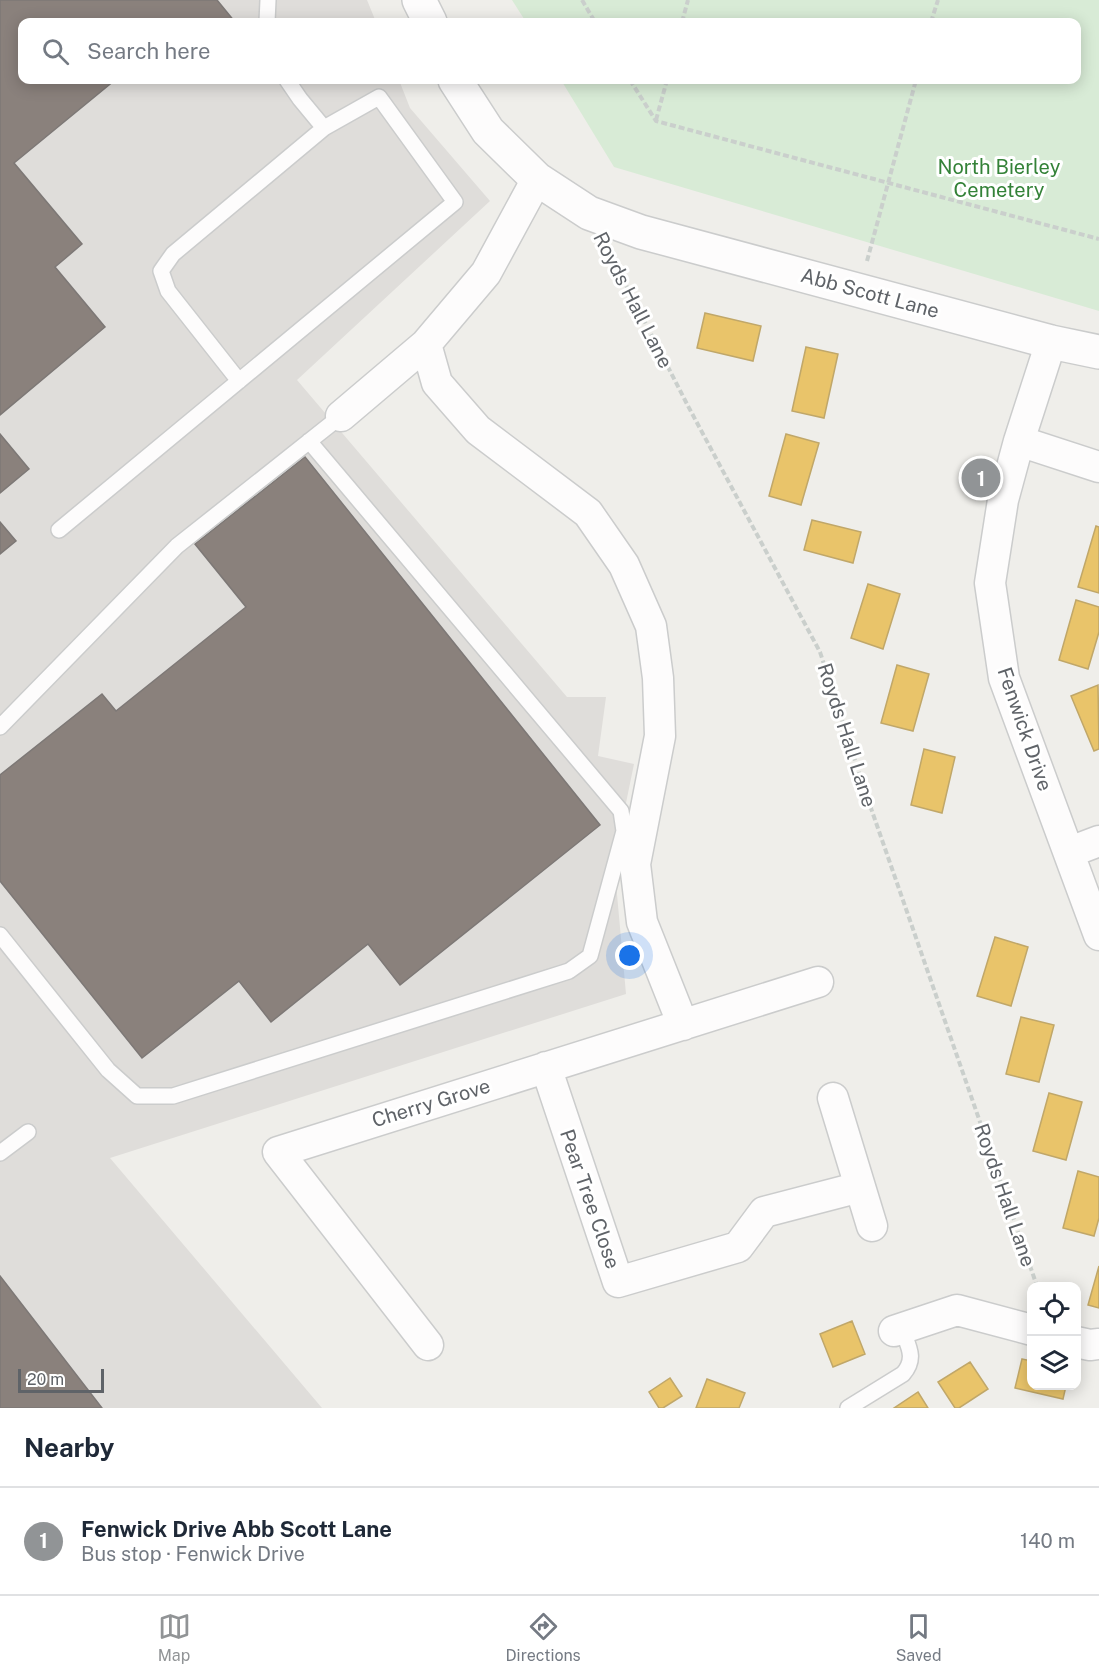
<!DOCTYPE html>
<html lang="en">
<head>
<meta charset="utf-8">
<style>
  :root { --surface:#fff; --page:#f6f6f7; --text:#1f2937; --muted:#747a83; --line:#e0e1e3; --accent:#919496 }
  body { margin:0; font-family:"Public Sans",sans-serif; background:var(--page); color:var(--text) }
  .controls { position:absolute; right:18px; bottom:18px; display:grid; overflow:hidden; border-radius:12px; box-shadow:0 3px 15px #0003 }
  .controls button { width:54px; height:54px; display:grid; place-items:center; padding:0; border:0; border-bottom:2px solid var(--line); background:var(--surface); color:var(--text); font:30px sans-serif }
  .scale { position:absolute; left:18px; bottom:15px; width:86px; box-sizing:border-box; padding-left:6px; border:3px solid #5f6368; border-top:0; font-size:16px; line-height:21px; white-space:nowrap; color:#5f6368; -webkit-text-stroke:4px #fff; paint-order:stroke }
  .you { position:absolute; left:630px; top:956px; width:21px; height:21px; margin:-15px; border:4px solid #fff; border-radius:50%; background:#1a73e8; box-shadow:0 0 0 9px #1a73e833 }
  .badge { display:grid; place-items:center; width:39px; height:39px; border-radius:50%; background:var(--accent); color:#fff; font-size:20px; font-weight:700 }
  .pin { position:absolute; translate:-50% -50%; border:3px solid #fff; box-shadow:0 2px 6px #0006 }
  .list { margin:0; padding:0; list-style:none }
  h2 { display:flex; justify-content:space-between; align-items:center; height:78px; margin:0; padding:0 24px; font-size:26px }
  h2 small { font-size:20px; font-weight:400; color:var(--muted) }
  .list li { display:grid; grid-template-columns:39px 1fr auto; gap:18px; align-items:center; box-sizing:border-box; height:108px; padding:0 24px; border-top:2px solid var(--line) }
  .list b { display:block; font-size:22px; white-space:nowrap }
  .list p { margin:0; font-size:20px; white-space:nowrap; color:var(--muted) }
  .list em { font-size:20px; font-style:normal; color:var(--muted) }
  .icon { flex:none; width:33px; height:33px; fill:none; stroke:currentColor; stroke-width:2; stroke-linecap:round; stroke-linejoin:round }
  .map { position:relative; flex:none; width:1099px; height:1408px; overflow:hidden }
  .search { position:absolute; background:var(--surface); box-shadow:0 3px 15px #0003; left:18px; right:18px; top:18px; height:66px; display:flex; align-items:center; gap:15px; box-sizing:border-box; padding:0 21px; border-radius:12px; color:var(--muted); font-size:22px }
  .sheet { height:186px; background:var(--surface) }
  nav { display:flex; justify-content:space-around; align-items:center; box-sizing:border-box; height:84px; border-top:2px solid var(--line); background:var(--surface); font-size:16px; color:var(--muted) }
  nav a { display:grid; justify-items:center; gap:3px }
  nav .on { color:var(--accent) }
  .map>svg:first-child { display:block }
</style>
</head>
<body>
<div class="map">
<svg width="1099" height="1408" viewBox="0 0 1099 1408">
  <rect width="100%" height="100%" fill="#efeeea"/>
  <path fill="#dfddda" d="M0 0H367L376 22H22V80H399L410 108 490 201 297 380 567 697H606L598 756 634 764 614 861 626 994 110 1158 322 1408H0Z"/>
  <path fill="#d8ebd6" d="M512 0H1099V311L614 167 561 80H1076V22H526Z"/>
  <path fill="#e9c46a" stroke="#c0a769" stroke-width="1.5" d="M705 313 761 326 753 361 697 348Z
    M806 347 838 354 824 418 792 411Z
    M786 434 819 443 801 505 769 496Z
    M812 520 861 532 853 563 804 550Z
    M1096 526 1099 527V593L1078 587Z
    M868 584 900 594 883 649 851 638Z
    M1076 600 1099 607V632L1088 669 1059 660Z
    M897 665 929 674 913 731 881 723Z
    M1098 685 1099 749 1094 751 1071 696Z
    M924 749 955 757 942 813 911 805Z
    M995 937 1028 947 1011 1006 977 996Z
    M1021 1017 1054 1025 1039 1082 1006 1074Z
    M1049 1093 1082 1102 1066 1160 1033 1151Z
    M1078 1171 1099 1177V1218L1094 1236 1063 1228Z
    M1099 1266V1308L1088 1305Z
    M852 1321 865 1354 833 1367 820 1334Z
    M1022 1359 1032 1361V1386H1066L1063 1399 1015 1388Z
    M970 1362 988 1389 959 1408H955L938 1382Z
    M670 1378 682 1396 663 1408H659L649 1392Z
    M707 1379 745 1393 739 1408H696Z
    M918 1392 928 1408H894Z"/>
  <path fill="#8a817c" stroke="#7d7876" stroke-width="1.5" d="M0 0H217L235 22H22V80H115L14 163 82 244 55 267 105 327 0 415Z
    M0 434 29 469 0 493Z
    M305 457 600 825 400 985 368 944 271 1022 239 981 142 1058 0 881V775L102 694 116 711 246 607 195 544Z
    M0 522 16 541 0 554Z
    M0 1276 102 1408H0Z"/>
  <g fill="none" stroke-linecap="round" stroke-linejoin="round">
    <defs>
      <path id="service" d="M267 22 268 0
        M239 381 168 291 161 271 173 254 324 128
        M59 530 455 202 379 97 324 128 300 99 287 80
        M0 727 177 546 341 416
        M0 935 108 1070 137 1096H173L569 971 590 956 624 831 621 811 309 441
        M0 1153 28 1132
        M848 1408 903 1374C917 1358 908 1346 902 1329"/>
      <path id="minor" d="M1051 342 1019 441 1003 500 990 583 1004 678 1099 935
        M426 344 437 383 478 430 588 513 624 565 651 626 658 678 660 736 635 864 642 922 683 1025
        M341 416 426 344 486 273 537 179
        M1019 441 1099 467
        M1070 852 1099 841
        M546 1067 618 1282 738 1247 764 1212 860 1187
        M833 1098 872 1226
        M894 1331 957 1310 1032 1330
        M1076 1342 1090 1345 1099 1344
        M428 1345 278 1152 818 982"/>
      <path id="tertiary" d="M419 0 430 22
        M455 80 488 131 537 179 589 213 641 232 1051 342 1099 352"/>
    </defs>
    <use href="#service" stroke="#cbcccc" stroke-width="18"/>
    <use href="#minor" stroke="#cbcccc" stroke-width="33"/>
    <use href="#tertiary" stroke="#cbcccc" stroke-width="36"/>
    <path stroke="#cacfcc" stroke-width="4" stroke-dasharray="6 3" stroke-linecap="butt" d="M582 0 595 22
      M682 22 688 0
      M931 22 938 0
      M630 80 656 121 1099 239
      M656 120 667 80
      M610 254 688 406 820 652 865 791 1037 1286
      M867 261 916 80"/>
    <use href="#service" stroke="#fdfcfc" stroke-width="15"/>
    <use href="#minor" stroke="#fdfcfc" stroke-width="30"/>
    <use href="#tertiary" stroke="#fdfcfc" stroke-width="33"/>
  </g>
  <g text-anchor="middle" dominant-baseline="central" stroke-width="6" stroke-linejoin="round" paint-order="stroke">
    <g font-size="20" fill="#348238" stroke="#fff">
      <text x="999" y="167">North Bierley<tspan x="999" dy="23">Cemetery</tspan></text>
    </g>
    <g font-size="20" fill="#5f6368" stroke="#fff">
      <text transform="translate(870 293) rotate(15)">Abb Scott Lane</text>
      <text transform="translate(633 300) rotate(63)">Royds Hall Lane</text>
      <text transform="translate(1025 729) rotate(71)">Fenwick Drive</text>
      <text transform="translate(847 735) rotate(72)">Royds Hall Lane</text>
      <text transform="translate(431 1103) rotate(-17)">Cherry Grove</text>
      <text transform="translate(1005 1195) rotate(71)">Royds Hall Lane</text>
      <text transform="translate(590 1199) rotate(71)">Pear Tree Close</text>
    </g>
  </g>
</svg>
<div class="controls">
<button><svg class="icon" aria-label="locate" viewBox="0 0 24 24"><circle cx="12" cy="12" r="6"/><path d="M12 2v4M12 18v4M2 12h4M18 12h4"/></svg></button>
<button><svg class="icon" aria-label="layers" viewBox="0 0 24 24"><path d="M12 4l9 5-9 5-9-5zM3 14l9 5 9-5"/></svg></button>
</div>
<div class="scale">20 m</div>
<div class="you"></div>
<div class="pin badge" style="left:981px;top:478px">1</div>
<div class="search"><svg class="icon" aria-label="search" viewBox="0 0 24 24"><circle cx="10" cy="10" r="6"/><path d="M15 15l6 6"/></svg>Search here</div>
</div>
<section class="sheet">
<h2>Nearby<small></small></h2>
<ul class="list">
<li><span class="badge">1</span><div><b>Fenwick Drive Abb Scott Lane</b><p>Bus stop · Fenwick Drive</p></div><em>140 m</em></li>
</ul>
</section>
<nav>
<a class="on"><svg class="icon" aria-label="map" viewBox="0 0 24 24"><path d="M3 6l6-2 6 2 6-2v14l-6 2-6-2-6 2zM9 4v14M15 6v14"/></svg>Map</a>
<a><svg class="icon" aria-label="directions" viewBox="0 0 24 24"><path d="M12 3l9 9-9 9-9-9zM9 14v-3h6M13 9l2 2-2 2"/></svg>Directions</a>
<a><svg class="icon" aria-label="saved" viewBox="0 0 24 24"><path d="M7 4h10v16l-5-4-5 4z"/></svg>Saved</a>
</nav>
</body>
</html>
